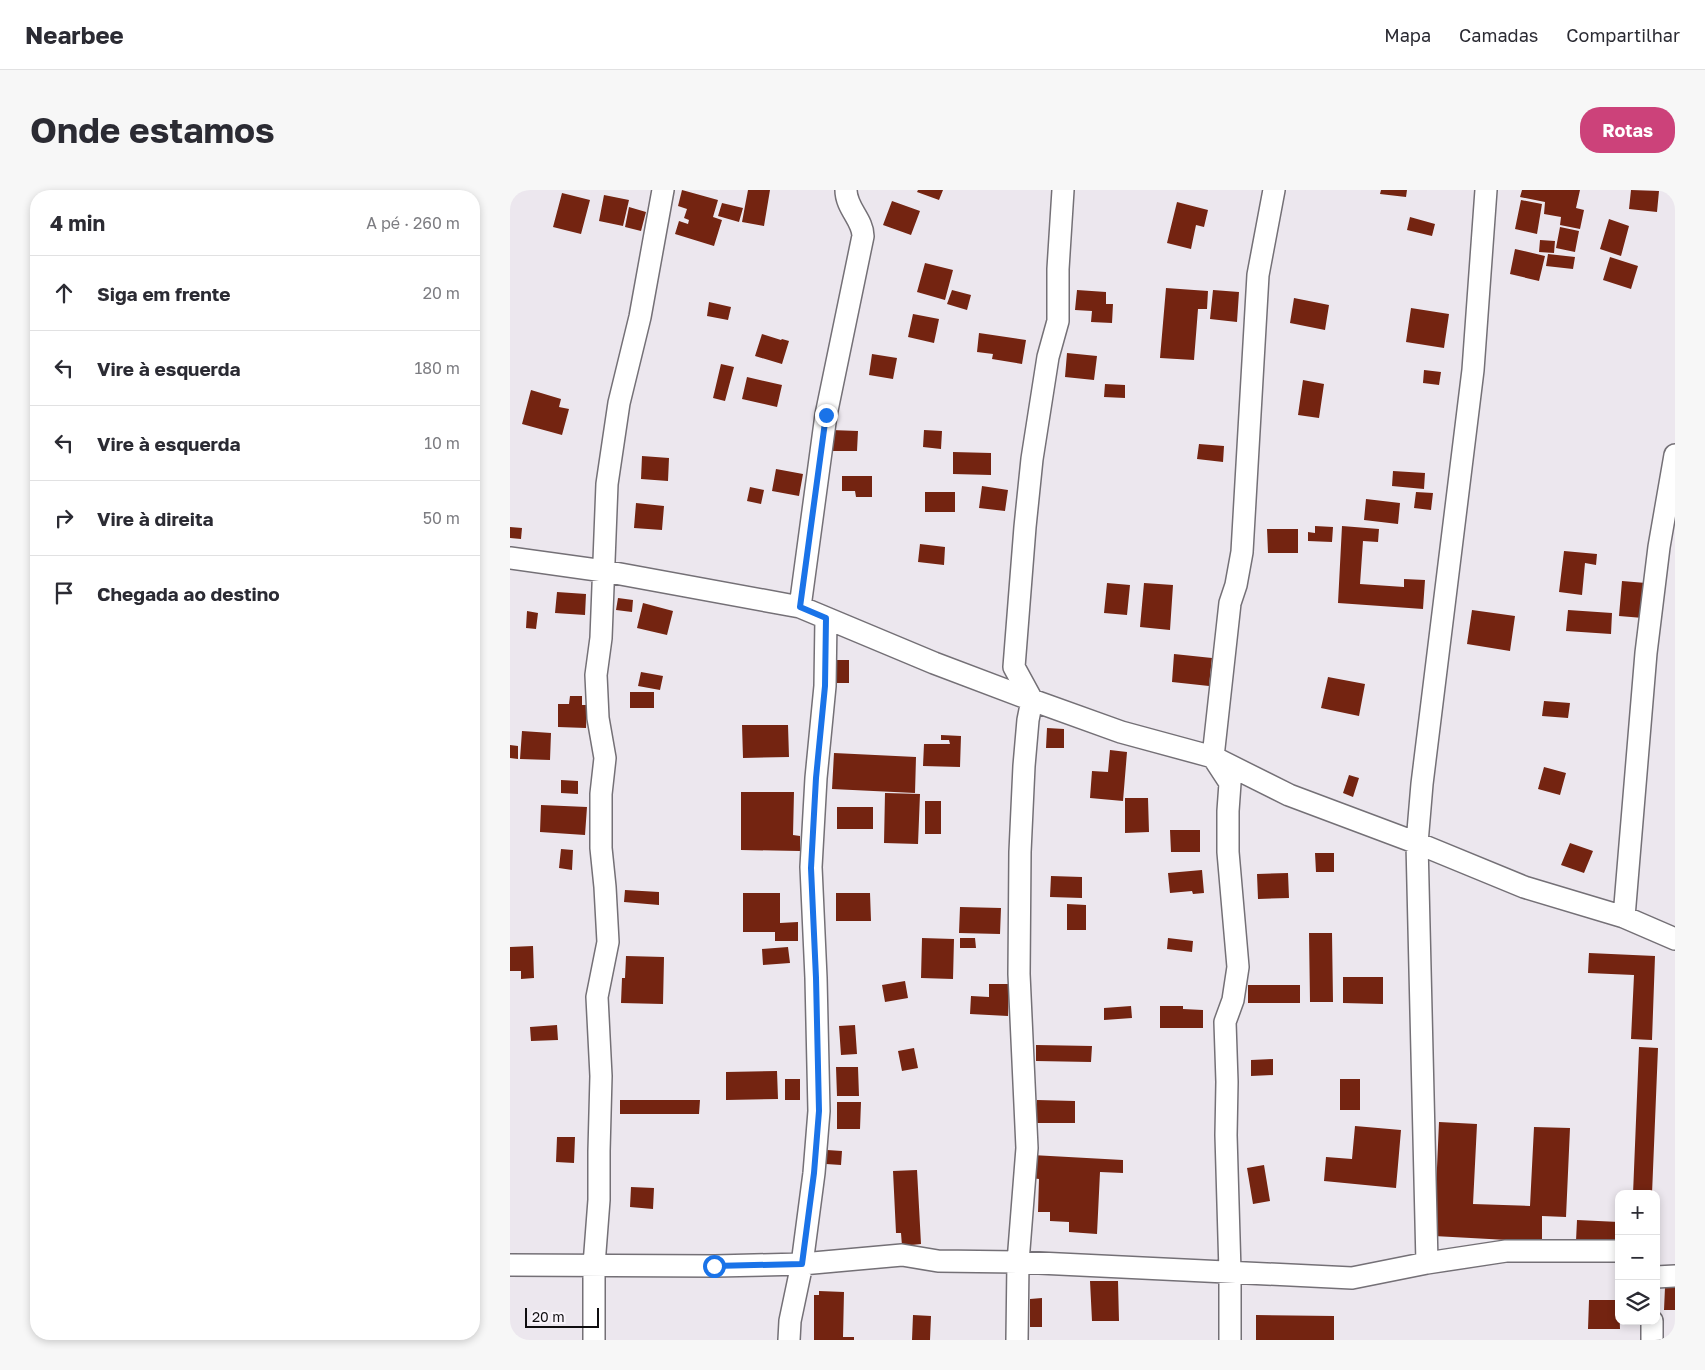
<!DOCTYPE html>
<html lang="pt">
<head>
<meta charset="utf-8">
<style>
  :root { --surface:#fff; --page:#f7f7f7; --text:#2b2b33; --muted:#7c7c81; --line:#e1e1e2; --accent:#cc427a }
  body { margin:0; font-family:"Golos Text",sans-serif; background:var(--page); color:var(--text) }
  .controls { position:absolute; right:15px; bottom:15px; display:grid; overflow:hidden; border-radius:10px; box-shadow:0 2px 8px #0003 }
  .controls button { width:45px; height:45px; display:grid; place-items:center; padding:0; border:0; border-bottom:1px solid var(--line); background:var(--surface); color:var(--text); font:25px sans-serif }
  .scale { position:absolute; left:15px; bottom:12px; width:74px; box-sizing:border-box; padding-left:5px; border:2px solid #0f0d0f; border-top:0; font-size:14px; line-height:18px; white-space:nowrap; color:#0f0d0f; -webkit-text-stroke:4px #f9f4fb; paint-order:stroke }
  .stop { position:absolute; width:15px; height:15px; margin:-11px; border:4px solid #1a73e8; border-radius:50%; background:#fff }
  .stop.end { background:#1a73e8; border-color:#fff; box-shadow:0 1px 5px #0008 }
  .list { margin:0; padding:0; list-style:none }
  h2 { display:flex; justify-content:space-between; align-items:center; height:65px; margin:0; padding:0 20px; font-size:21px }
  h2 small { font-size:16px; font-weight:400; color:var(--muted) }
  .list li { display:grid; grid-template-columns:32px 1fr auto; gap:15px; align-items:center; box-sizing:border-box; height:75px; padding:0 20px; border-top:1px solid var(--line) }
  .list b { display:block; font-size:19px; white-space:nowrap }
  .list em { font-size:16px; font-style:normal; color:var(--muted) }
  .icon { flex:none; width:28px; height:28px; fill:none; stroke:currentColor; stroke-width:2; stroke-linecap:round; stroke-linejoin:round }
  .map { position:relative; flex:none; width:1165px; height:1150px; overflow:hidden; border-radius:20px }
  header { display:flex; align-items:center; gap:30px; box-sizing:border-box; height:70px; padding:0 25px; background:var(--surface); border-bottom:1px solid var(--line) }
  header strong { font-size:24px }
  nav { display:flex; gap:28px; margin-inline-start:auto; font-size:18px }
  .intro { display:flex; align-items:center; justify-content:space-between; box-sizing:border-box; height:120px; padding:0 30px }
  h1 { margin:0; font-size:35px }
  .button { padding:12px 22px; border-radius:20px; background:var(--accent); color:#fff; font-size:18px; font-weight:700 }
  main { display:flex; gap:30px; padding:0 30px }
  aside { flex:1; background:var(--surface); border-radius:20px; box-shadow:0 2px 8px #0003 }
  .map>svg:first-child { display:block }
</style>
</head>
<body>
<header>
<strong>Nearbee</strong>
<nav><a>Mapa</a><a>Camadas</a><a>Compartilhar</a></nav>
</header>
<div class="intro"><h1>Onde estamos</h1><a class="button">Rotas</a></div>
<main>
<aside>
<h2>4 min<small>A pé · 260 m</small></h2>
<ul class="list">
<li><svg class="icon" aria-label="ahead" viewBox="0 0 24 24"><path d="M12 20V5M6 11l6-6 6 6"/></svg><div><b>Siga em frente</b></div><em>20 m</em></li>
<li><svg class="icon" aria-label="left" viewBox="0 0 24 24"><path d="M17 20v-9H6M10 6l-5 5 5 5"/></svg><div><b>Vire à esquerda</b></div><em>180 m</em></li>
<li><svg class="icon" aria-label="left" viewBox="0 0 24 24"><path d="M17 20v-9H6M10 6l-5 5 5 5"/></svg><div><b>Vire à esquerda</b></div><em>10 m</em></li>
<li><svg class="icon" aria-label="right" viewBox="0 0 24 24"><path d="M7 20v-9h11M14 6l5 5-5 5"/></svg><div><b>Vire à direita</b></div><em>50 m</em></li>
<li><svg class="icon" aria-label="arrive" viewBox="0 0 24 24"><path d="M6 21V4h12l-3 4 3 4H6"/></svg><div><b>Chegada ao destino</b></div></li>
</ul>
</aside>
<div class="map">
<svg width="1165" height="1150" viewBox="0 0 1165 1150">
  <rect width="100%" height="100%" fill="#ece7ee"/>
  <path fill="#742411" d="M172 0 208 10 203 27 212 30 204 56 165 44 169 31 178 34 179 30 174 28 177 19 168 16Z
    M238 0H260L254 36 232 32Z
    M408 0H433L429 10 407 2Z
    M871 0H897L896 7 870 4Z
    M1012 0H1070L1066 18 1074 20 1070 39 1050 35 1051 27 1034 24 1035 12 1010 7Z
    M1121 0 1149 1 1147 22 1119 19Z
    M52 3 80 10 71 44 43 37Z
    M94 5 119 10 113 36 89 31Z
    M1011 10 1032 14 1027 44 1005 39Z
    M382 11 410 21 401 45 373 35Z
    M667 12 698 20 694 37 686 35 681 59 657 53Z
    M212 13 233 18 229 32 208 26Z
    M119 17 136 22 131 41 115 37Z
    M900 27 925 34 922 46 897 40Z
    M1099 29 1119 36 1111 66 1090 59Z
    M1050 37 1069 41 1065 62 1046 58Z
    M1030 50 1045 51 1044 63 1029 62Z
    M1005 59 1035 66 1029 91 1000 84Z
    M1038 64 1065 67 1063 79 1036 76Z
    M1100 67 1128 76 1121 99 1093 90Z
    M415 73 443 80 435 110 407 102Z
    M656 98 698 101 697 119H688L684 170 650 168Z
    M442 100 461 105 457 120 437 114Z
    M567 100 596 102V114H603L602 133 581 132 582 121 565 120Z
    M703 100 729 102 727 132 700 129Z
    M784 108 819 115 815 140 780 133Z
    M199 112 221 117 218 130 197 126Z
    M901 118 939 124 934 158 896 152Z
    M403 124 429 129 424 153 398 147Z
    M469 143 516 150 512 174 482 169 483 164 467 162Z
    M252 144 271 150 272 149 279 151 272 174 245 166Z
    M557 163 587 166 584 190 555 187Z
    M362 164 387 168 383 189 359 185Z
    M211 174 224 177 215 211 203 208Z
    M914 180 931 182 929 195 913 193Z
    M237 187 272 195 267 217 232 209Z
    M793 190 814 194 809 228 788 225Z
    M595 194 615 195V208L594 207Z
    M21 200 51 209 49 217 59 219 52 245 12 234Z
    M321 240 348 241 347 261H321Z
    M414 240 432 241 431 259 413 257Z
    M689 254 714 256 713 272 687 269Z
    M443 262 481 263V285L443 284Z
    M132 266 159 268 158 291 131 289Z
    M266 279 293 284 289 306 262 301Z
    M883 281 915 283 914 299 882 296Z
    M332 286H362V307H346L345 301H332Z
    M472 296 498 300 495 321 469 318Z
    M240 297 254 300 251 314 237 311Z
    M415 302H445V322H415Z
    M906 302 923 303 921 320 904 318Z
    M856 309 890 313 888 334 854 330Z
    M126 313 154 316 152 340 124 338Z
    M805 336 823 337 822 352 798 351V342L805 343Z
    M832 336 869 339 868 352 853 351 850 394 894 397V389L915 390 913 419 828 413Z
    M0 337 12 338 11 349 0 348Z
    M757 339H788V363H758Z
    M410 354 435 357 434 375 408 372Z
    M1054 361 1087 364 1086 375 1075 373 1072 405 1049 402Z
    M1112 391 1136 393 1133 428 1109 426Z
    M597 393 620 395 617 425 594 423Z
    M634 393 663 395 660 440 630 437Z
    M47 402 76 404 75 425 45 423Z
    M108 408 123 410 122 422 106 420Z
    M133 413 163 421 157 445 127 438Z
    M962 420 1005 426 1000 461 957 454Z
    M1058 420 1102 423 1101 444 1056 441Z
    M17 421 28 423 26 439 16 438Z
    M664 464 702 468 699 496 662 492Z
    M323 470H339V493H323Z
    M131 482 153 486 150 500 128 496Z
    M818 487 855 494 849 526 811 518Z
    M120 502H144V518H120Z
    M60 506H72V515H77L76 538 48 537V514H59Z
    M1034 511 1060 513 1058 528 1032 526Z
    M232 535H278L279 567 233 568Z
    M537 538 554 539V558H536Z
    M12 541 41 543 40 570 10 569Z
    M431 545 451 546 450 577 413 576 414 554H440L439 550H431Z
    M0 555 8 556V569L0 568Z
    M600 560 617 562 613 611 580 608 582 581 598 582Z
    M324 563 406 567 405 603 322 599Z
    M1034 577 1056 583 1050 605 1028 599Z
    M839 585 849 588 843 607 833 603Z
    M51 590 68 591V604L51 603Z
    M231 602H284L283 645 290 646V661L231 660Z
    M375 603 410 604 408 654 374 653Z
    M615 608H638L639 642 615 643Z
    M415 611H431V644H415Z
    M31 615 77 617 75 645 30 642Z
    M327 617H363V639H327Z
    M660 640H690V662H661Z
    M1060 653 1083 661 1074 683 1051 675Z
    M51 659 63 660 62 680 49 678Z
    M805 663H824V682H806Z
    M692 680 694 703 683 704 682 701 660 703 658 683Z
    M778 683 779 708 748 709 747 684Z
    M541 686 572 687V708L540 707Z
    M115 700 149 702V715L114 712Z
    M233 703H270V733L288 732V751H265V742H233Z
    M326 703H360L361 731H326Z
    M557 714 576 715V740H557Z
    M450 717 491 718 490 744 449 743Z
    M799 743H822L823 812H800Z
    M412 748 444 749 443 789 411 788Z
    M450 748H465L466 758H450Z
    M658 748 683 751 682 762 657 759Z
    M23 756 24 788 11 789V781H0V757Z
    M278 757 280 773 253 775 252 759Z
    M1079 763 1145 766 1142 850 1121 849 1124 785 1078 783Z
    M116 766 154 767 153 814 111 813 112 788H115Z
    M833 787H873V814L833 813Z
    M395 791 398 808 375 812 372 795Z
    M479 794H499L498 826 460 824 461 806 479 807Z
    M738 795H790V813H738Z
    M621 816 622 828 594 830V818Z
    M650 816H673V819L693 820V838H650Z
    M47 835 48 850 21 851 20 837Z
    M345 835 347 864 331 865 329 836Z
    M526 855 582 856 581 872 526 871Z
    M1129 857 1148 858 1142 1004H1123Z
    M404 858 408 878 392 881 388 861Z
    M763 869V885L741 886V870Z
    M326 877H348L349 906H327Z
    M267 881 268 909 216 910V882Z
    M275 889H290V910H275Z
    M830 889H850V920H830Z
    M110 910H190L189 924H110Z
    M527 910 565 911V933H527Z
    M327 912H351L350 939H327Z
    M929 932 967 934 963 1014 1020 1016 1024 937 1060 938 1056 1027 1032 1026V1052L924 1046Z
    M845 936 891 940 886 998 814 991 816 967 842 969Z
    M47 947H65L64 973 46 972Z
    M317 960 332 961 331 975 316 974Z
    M522 965 613 970V983L590 982 587 1044 559 1042V1032L540 1031V1022H528L529 989 521 988Z
    M754 975 760 1011 743 1014 737 978Z
    M407 980 411 1054 392 1056 391 1043H386L383 981Z
    M121 997 144 998 143 1019 120 1017Z
    M1067 1030 1109 1032V1053L1066 1051Z
    M580 1091H608L609 1131H582Z
    M1155 1097H1165V1120H1154Z
    M309 1101 334 1102 333 1147H344V1150H304V1105H309Z
    M532 1108V1137H520V1109Z
    M1079 1110H1109L1110 1139H1078Z
    M403 1125 421 1126 420 1150H402Z
    M746 1125 824 1126V1150H746Z"/>
  <g fill="none" stroke-linecap="round" stroke-linejoin="round">
    <defs>
      <path id="minor" d="M0 368 94 381 290 417 424 473 522 510 611 542 703 567 779 605 907 653 1014 697 1114 727 1165 749
        M290 417 316 225 353 46C353 30 336 18 336 0
        M1114 727 1136 463 1149 357 1165 265
        M917 1073 907 653 912 594 963 180 976 0
        M0 1075 205 1076 292 1074 392 1065 428 1071 508 1072 842 1088 917 1073 996 1061H1109
        M1146 1087 1165 1086
        M1142 1131V1150
        M84 1150V1075L89 1010V961L91 886 87 807 98 752 95 697 91 658V604L95 568 88 528 86 485 91 448 97 294 109 213 130 127 153 0
        M279 1150 280 1131 292 1074 304 983 309 921 306 788 301 677 306 588 315 496 316 428
        M507 1150 508 1072 517 958 509 784 510 662 514 576 518 530 522 510 504 477 515 337 522 269 538 167 548 131V79L553 0
        M720 1150V1082L716 945 717 892 715 832 723 810 728 777 718 662V621L720 593 703 567 720 413 726 395 732 362 748 85 764 0"/>
    </defs>
    <use href="#minor" stroke="#747076" stroke-width="24"/>
    <use href="#minor" stroke="#fff" stroke-width="21"/>
  </g>
  <g fill="none" stroke-linecap="round" stroke-linejoin="round">
    <path stroke="#1a73e8" stroke-width="6" d="M204 1076 292 1074 304 983 309 921 306 788 301 678 306 588 315 496 316 428 290 417 316 225"/>
  </g>
</svg>
<div class="controls">
<button>+</button>
<button>−</button>
<button><svg class="icon" aria-label="layers" viewBox="0 0 24 24"><path d="M12 4l9 5-9 5-9-5zM3 14l9 5 9-5"/></svg></button>
</div>
<div class="scale">20 m</div>
<div class="stop" style="left:204px;top:1076px"></div>
<div class="stop end" style="left:316px;top:225px"></div>
</div>
</main>
</body>
</html>
